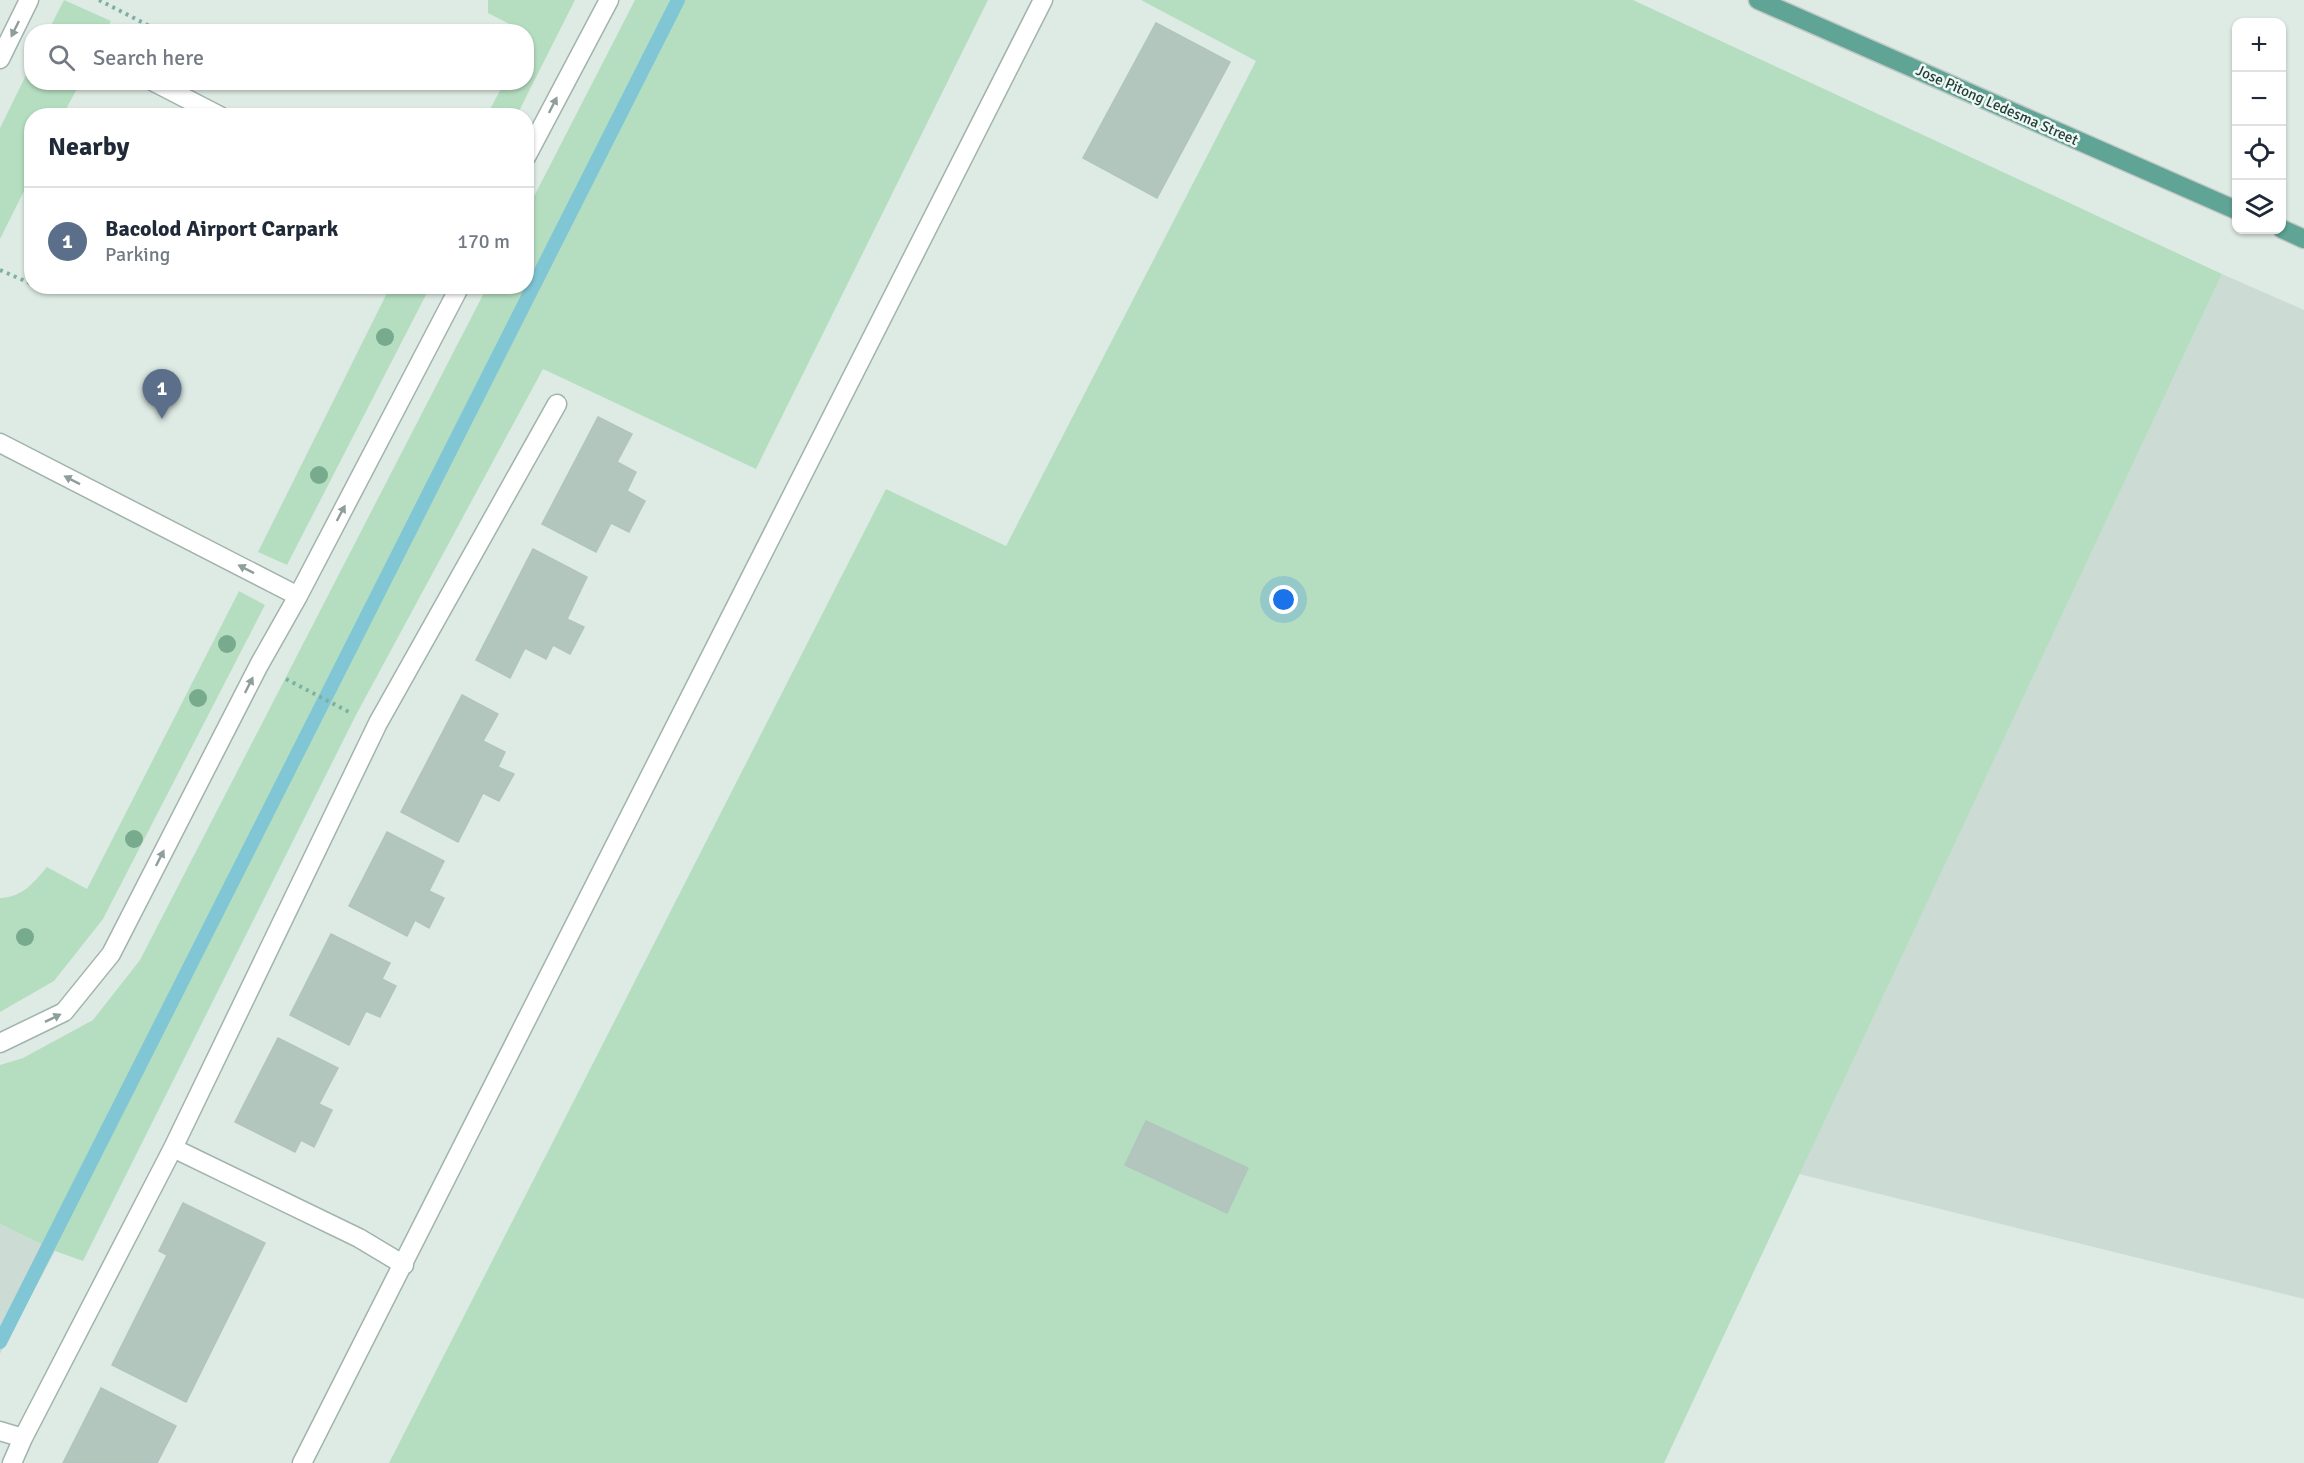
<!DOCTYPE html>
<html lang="en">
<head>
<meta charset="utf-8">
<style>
  :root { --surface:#fff; --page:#f6f6f7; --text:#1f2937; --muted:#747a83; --line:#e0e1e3; --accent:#0f766e }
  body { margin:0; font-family:Signika,sans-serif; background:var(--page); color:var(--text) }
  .controls { position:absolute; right:18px; top:18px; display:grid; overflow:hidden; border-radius:12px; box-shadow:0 2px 4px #0004 }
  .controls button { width:54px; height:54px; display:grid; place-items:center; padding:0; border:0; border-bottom:2px solid var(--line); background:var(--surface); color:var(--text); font:30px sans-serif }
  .you { position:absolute; left:1284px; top:600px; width:21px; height:21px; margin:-15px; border:4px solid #fff; border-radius:50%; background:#1a73e8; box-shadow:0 0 0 9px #1a73e833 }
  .badge { display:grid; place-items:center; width:39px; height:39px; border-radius:50%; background:var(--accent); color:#fff; font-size:20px; font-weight:700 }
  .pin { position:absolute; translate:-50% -50px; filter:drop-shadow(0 2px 3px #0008) }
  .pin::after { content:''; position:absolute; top:32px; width:21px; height:18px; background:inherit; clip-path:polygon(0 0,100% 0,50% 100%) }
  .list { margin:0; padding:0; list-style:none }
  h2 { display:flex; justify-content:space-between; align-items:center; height:78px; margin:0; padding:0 24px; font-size:26px }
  h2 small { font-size:20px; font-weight:400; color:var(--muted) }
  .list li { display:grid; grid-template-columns:39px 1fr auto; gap:18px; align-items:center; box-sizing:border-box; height:108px; padding:0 24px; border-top:2px solid var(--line) }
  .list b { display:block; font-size:22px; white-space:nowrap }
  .list p { margin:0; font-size:20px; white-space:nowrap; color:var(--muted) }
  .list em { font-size:20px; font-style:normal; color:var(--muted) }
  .icon { flex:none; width:33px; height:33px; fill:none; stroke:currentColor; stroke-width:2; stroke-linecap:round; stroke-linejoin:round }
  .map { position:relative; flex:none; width:2304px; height:1463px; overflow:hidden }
  .search { position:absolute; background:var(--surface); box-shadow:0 2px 4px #0004; left:24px; top:24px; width:510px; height:66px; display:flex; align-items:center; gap:15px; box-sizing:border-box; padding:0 21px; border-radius:24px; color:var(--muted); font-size:22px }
  .panel { position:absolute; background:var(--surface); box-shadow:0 2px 4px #0004; left:24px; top:108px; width:510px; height:186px; border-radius:24px }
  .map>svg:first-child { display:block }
</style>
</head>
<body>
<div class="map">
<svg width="2304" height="1463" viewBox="0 0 2304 1463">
  <rect width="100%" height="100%" fill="#deebe5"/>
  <path fill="#ccdbd4" d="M2222 274 2304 310V1299L1799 1174Z
    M0 1224 55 1251 0 1354Z"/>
  <path fill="#b5dec1" d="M64 0 111 21 106 31H48Z
    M488 0H575L517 115H487L504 83 526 82 527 40 529 34 488 13Z
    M635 0H988L756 469 543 369 356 715 83 1261 55 1251 0 1224V1065L23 1058 93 1020 140 960 487 287 526 286 527 210Z
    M1141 0H1633L2222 274 1664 1463H389L886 489 1006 546 1256 61Z
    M31 65 32 82 80 83 63 115 32 116 31 177 0 239V128Z
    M390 287H430L287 565 258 552Z
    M239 591 265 605 103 919 54 981 0 1012V898C23 897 33 883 47 867L87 889Z"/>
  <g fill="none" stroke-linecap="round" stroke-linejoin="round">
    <path stroke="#81c6d5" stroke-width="14" d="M0 1342 678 0"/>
  </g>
  <path fill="#b3c6be" stroke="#b0c5bd" stroke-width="1.5" d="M1156 23 1230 62 1157 198 1083 158Z
    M598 417 632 434 617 462 636 472 627 491 645 501 629 532 611 523 596 552 542 524Z
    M533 549 587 577 567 619 584 627 570 654 553 645 546 659 525 648 510 678 476 660Z
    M462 695 498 714 483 741 505 752 498 767 514 774 499 801 483 793 458 842 401 812Z
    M387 832 444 861 429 891 444 898 429 928 415 920 407 936 349 906Z
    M331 934 390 963 382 979 396 986 380 1017 366 1011 349 1045 290 1015Z
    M278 1038 338 1068 319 1104 332 1110 314 1147 301 1140 295 1152 235 1122Z
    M1146 1121 1248 1168 1227 1213 1125 1165Z
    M183 1203 265 1243 186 1402 112 1365 167 1255 159 1251Z
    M101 1388 176 1426 157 1463H63Z"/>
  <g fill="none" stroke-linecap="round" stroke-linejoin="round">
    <defs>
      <path id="minor" d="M0 59 29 0
        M154 82 220 116
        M526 157 609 0
        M0 443 298 596
        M0 1043 64 1012 111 954 259 665 298 596 460 286
        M173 1148 359 1238 404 1265
        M0 1431 23 1438
        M12 1463 23 1438 173 1148 378 723 557 404
        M302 1463 1043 0"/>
      <path id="major" d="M1758 0 2236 210
        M2282 229 2304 239"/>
    </defs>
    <use href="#minor" stroke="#a1b3ac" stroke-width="21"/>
    <use href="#major" stroke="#c0c8c6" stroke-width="21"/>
    <path stroke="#7cb1a2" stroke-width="4" stroke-dasharray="3 4.5" stroke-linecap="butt" d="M99 0 161 32
      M0 270 32 284
      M37 286 44 290
      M286 679 349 712"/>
    <use href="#minor" stroke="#fff" stroke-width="18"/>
    <use href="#major" stroke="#5fa494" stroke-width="18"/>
  </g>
  <g fill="#78ab8e">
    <circle cx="385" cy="337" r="9"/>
    <circle cx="319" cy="475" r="9"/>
    <circle cx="227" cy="644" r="9"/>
    <circle cx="198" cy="698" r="9"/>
    <circle cx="134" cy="839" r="9"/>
    <circle cx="25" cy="937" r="9"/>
  </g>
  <defs><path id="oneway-solid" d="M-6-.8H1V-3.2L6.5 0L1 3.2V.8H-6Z" transform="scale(1.5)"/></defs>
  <g fill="#8e9e9a">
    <use href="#oneway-solid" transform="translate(15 29) rotate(116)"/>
    <use href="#oneway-solid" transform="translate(553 105) rotate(-63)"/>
    <use href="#oneway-solid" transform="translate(72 480) rotate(-153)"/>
    <use href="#oneway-solid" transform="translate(341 513) rotate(-62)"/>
    <use href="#oneway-solid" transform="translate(246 569) rotate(-153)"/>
    <use href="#oneway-solid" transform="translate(249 685) rotate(-63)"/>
    <use href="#oneway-solid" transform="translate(160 858) rotate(-63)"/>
    <use href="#oneway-solid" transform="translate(53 1018) rotate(-26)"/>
  </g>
  <g text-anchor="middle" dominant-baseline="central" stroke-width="5" stroke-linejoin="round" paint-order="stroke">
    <g font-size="15" fill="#1e3c34" stroke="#eef7f3">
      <text transform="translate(1997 105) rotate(24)">Jose Pitong Ledesma Street</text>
    </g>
  </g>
</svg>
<div class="controls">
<button>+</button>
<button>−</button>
<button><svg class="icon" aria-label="locate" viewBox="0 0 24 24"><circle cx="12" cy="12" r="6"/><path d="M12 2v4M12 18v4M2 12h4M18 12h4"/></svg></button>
<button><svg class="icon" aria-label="layers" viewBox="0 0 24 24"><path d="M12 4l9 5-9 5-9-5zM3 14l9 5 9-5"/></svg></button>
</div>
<div class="you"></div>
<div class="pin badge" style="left:162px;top:419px;background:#5c6f8a">1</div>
<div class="search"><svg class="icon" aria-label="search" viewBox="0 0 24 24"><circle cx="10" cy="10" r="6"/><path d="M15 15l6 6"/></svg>Search here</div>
<section class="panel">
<h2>Nearby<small></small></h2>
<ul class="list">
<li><span class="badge" style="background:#5c6f8a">1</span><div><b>Bacolod Airport Carpark</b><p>Parking</p></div><em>170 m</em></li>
</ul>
</section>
</div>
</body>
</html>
